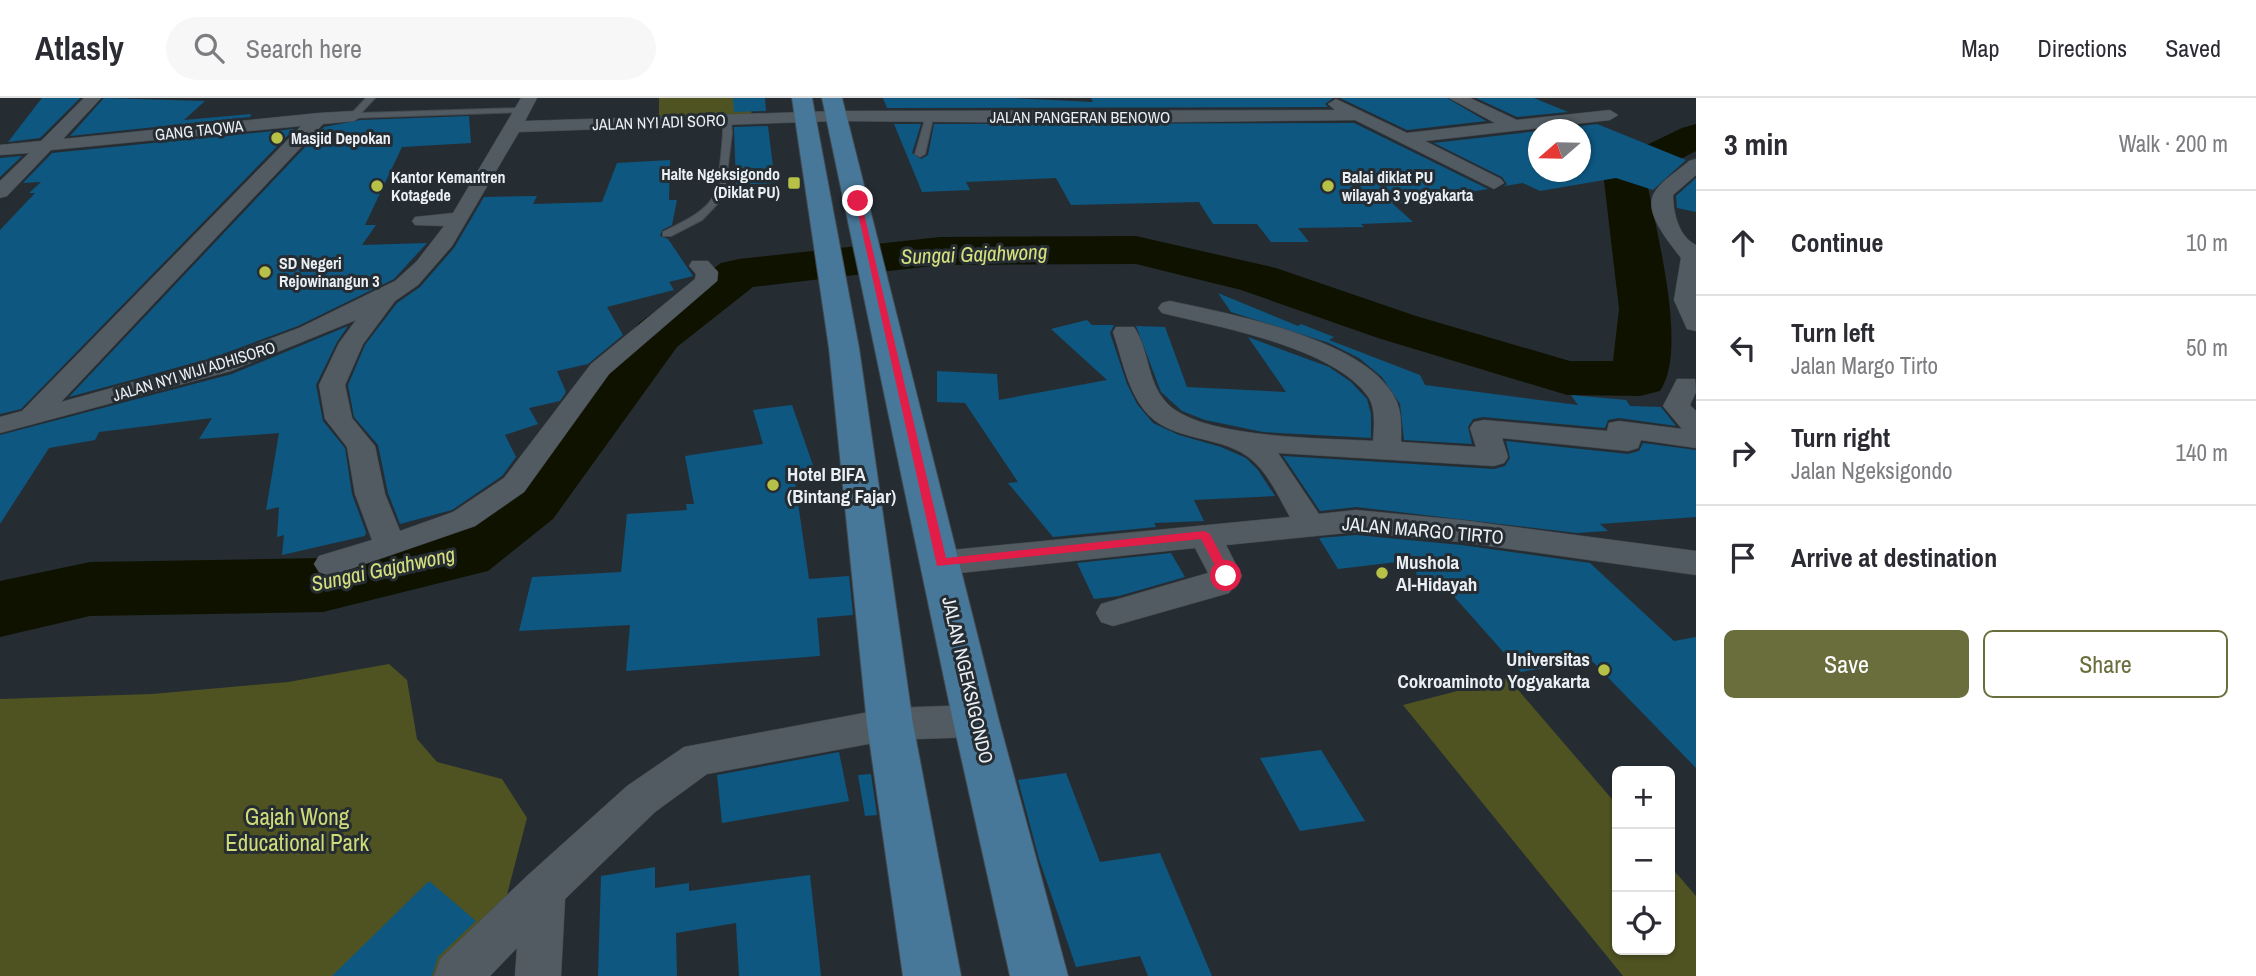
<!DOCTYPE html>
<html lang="en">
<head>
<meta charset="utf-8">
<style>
  :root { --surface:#fff; --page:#f7f7f7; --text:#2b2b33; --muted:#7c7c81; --line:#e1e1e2; --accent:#6a6e3c }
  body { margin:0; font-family:"Archivo Narrow",sans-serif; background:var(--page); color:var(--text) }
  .controls { position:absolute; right:21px; bottom:21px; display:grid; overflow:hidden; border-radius:10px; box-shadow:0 2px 5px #0004 }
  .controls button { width:63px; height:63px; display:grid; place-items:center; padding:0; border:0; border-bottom:2px solid var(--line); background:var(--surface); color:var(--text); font:35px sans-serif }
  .compass { position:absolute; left:1528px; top:21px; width:63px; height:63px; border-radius:50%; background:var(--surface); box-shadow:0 2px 5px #0004; rotate:250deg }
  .stop { position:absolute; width:21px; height:21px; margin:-16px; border:5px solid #e11d48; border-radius:50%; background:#fff }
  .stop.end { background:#e11d48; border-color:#fff; box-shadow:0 2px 7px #0008 }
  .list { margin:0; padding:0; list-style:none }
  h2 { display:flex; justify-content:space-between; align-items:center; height:91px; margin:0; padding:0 28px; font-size:30px }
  h2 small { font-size:23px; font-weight:400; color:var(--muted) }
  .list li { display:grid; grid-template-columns:46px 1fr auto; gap:21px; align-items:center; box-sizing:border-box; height:105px; padding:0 28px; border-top:2px solid var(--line) }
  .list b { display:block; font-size:26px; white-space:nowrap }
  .list p { margin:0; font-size:23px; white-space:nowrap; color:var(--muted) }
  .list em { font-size:23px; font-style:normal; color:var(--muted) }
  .actions { display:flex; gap:14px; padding:21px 28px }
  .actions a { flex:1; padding:16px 0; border:2px solid var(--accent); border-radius:10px; text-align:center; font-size:24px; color:var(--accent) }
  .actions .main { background:var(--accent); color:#fff }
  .icon { flex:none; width:38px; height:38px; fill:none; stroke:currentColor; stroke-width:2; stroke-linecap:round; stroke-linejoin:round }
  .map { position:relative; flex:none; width:1696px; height:878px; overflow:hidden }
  header { display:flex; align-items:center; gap:42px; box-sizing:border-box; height:98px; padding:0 35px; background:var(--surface); border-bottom:2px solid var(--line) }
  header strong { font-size:33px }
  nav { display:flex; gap:38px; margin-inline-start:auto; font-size:24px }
  .search { width:490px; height:63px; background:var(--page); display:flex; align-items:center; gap:18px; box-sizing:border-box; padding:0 24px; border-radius:38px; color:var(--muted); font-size:26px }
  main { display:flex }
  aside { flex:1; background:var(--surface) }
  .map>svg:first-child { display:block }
</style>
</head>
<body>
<header>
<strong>Atlasly</strong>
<div class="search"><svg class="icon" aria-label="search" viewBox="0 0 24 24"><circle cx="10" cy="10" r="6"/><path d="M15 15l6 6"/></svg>Search here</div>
<nav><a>Map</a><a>Directions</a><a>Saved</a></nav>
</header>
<main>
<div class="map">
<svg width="1696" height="878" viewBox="0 0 1696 878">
  <rect width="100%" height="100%" fill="#252d33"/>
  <path fill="#4f5321" d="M659 0H749L752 18 659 22Z
    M389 566 407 582 417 641 437 664 502 681 527 720 497 835 461 878H0V601L152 596 288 584Z
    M1508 580 1617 707V852H1670V768L1696 798V878H1623L1403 607Z"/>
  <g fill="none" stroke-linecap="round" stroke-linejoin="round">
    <path fill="#101200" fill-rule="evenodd" d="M1696 26V53L1646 79C1655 129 1689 252 1660 293L1640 298 1567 297 1378 240 1241 192 1136 166 940 167 753 189 677 249 553 421 488 473 323 514 90 518 0 539V483L90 464 323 460 442 434 505 389 639 225 721 165 739 161 940 139 1136 138 1276 170 1416 218 1570 263H1613L1619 211 1603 74 1609 65 1682 30Z"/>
  </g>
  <path fill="#0e5780" d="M42 0H80L40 40 8 44Z
    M104 0 205 3 184 22 251 16 250 19 70 38Z
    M733 0H765L766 13 734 14Z
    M883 0H1012L1093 4 1091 0H1333L1325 6 1328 9 887 10Z
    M1340 0H1447L1486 23 1407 32Z
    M1476 0H1534L1568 14 1517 19Z
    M469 18 471 45 402 49 365 127H376L362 147 427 145 394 181 298 228 212 260 69 299 324 29 360 22Z
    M1354 25 1488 91 1447 98 1455 104 1392 105 1413 124 1361 126 1364 129 1298 130 1309 144H1271L1257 126H1213L1199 104 1071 107 1056 80 966 84 970 92 922 94 894 26H921L912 55 921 61 928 57 934 26Z
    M1597 26 1686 62 1653 92 1616 80 1540 93 1523 85 1504 88 1507 86 1502 79 1434 45 1538 33V74H1580V32H1550Z
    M768 28 775 85 736 87 734 29Z
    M294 31 21 311 0 316V132L35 95H29L41 84 23 85 52 55Z
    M22 58 0 79V60Z
    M670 62 669 102H677L672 127 662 132 660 138 668 141 693 178 669 184 674 192 607 209 623 237 588 266 557 273 566 294 560 303 529 310 538 326 505 337 516 359 502 378 452 412 400 426 388 395 378 347 354 319 348 287 365 247 397 205 420 189 454 150 484 99 537 98 533 106 602 104 617 65Z
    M1696 80V114L1677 110 1676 98Z
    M1218 195 1298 228 1301 226 1334 239 1329 242 1420 277 1425 287 1578 307 1571 297 1626 302 1630 308 1661 309 1676 328 1619 320 1608 322 1605 330 1483 319 1473 321 1468 329 1472 346 1404 342 1400 306 1382 279 1359 260 1329 245 1231 214Z
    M1087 222 1092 227H1114L1110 235 1127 286 1137 306 1153 325 1179 337 1221 349 1246 360 1258 372 1275 398 1194 402 1204 423 1154 425 1156 429 1053 439 1008 385 1018 384 965 305 937 304V273L997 276 999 302 1107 282 1051 231Z
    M348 228 337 244 316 287 323 323 345 350 352 396 366 434 365 438 282 457 284 437 277 439 279 409 266 412 279 335 199 341 212 320 99 334 95 342 49 350 0 426V337L232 276Z
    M1136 228 1165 229 1187 289 1286 294 1248 239 1329 269 1351 284 1367 301 1371 316V340L1263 334 1205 322 1182 313 1161 294Z
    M792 307 815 373 794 377 809 481 849 478 851 496 853 517 817 520 820 558 626 573 630 527 519 533 532 479 621 474 627 416 687 412 686 406H694L685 358 763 346 753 312Z
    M1506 343 1628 356 1639 353 1643 345 1696 352V419L1600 426 1608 433 1577 435 1356 409 1320 413 1283 358 1494 371 1505 368 1510 360Z
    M1356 437 1461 447 1590 465 1674 543 1696 539V670L1591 562 1521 574 1442 485 1419 491 1414 462 1338 471 1319 440Z
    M1171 455 1185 479 1119 498 1094 501 1077 465Z
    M1321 652 1365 723 1300 733 1260 660Z
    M839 654 849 703 722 725 717 677Z
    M1066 675 1100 764 1160 755 1212 878H1148L1140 858 1076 869 1039 761 1018 682Z
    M871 676 877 717 865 718 858 677Z
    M655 769V790L689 785V793L810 777 821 878H739L736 825 676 835 677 878H598L601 778Z
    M429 783 476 823 438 859 432 878H332Z"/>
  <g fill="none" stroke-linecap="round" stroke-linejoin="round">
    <defs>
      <path id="lane" d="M366 0H375L361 15 522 10 526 12 522 14 351 20V16Z
        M922 17H928L932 25 925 56 920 59 915 56 924 25Z
        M727 19 731 22 732 35 724 99 702 122 671 138H663V134C680 125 703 116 713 99 719 89 724 35 723 22Z"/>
      <path id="street" d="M84 0H101L63 41 319 15 354 13 362 18 354 23 323 26 61 304 213 262 299 230 395 183 417 163 444 128 415 127 412 123 415 119 453 115 521 0H537L525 23 836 13 1335 12 1328 6 1336 1 1407 35 1495 25 1449 0H1470L1517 22 1610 12 1618 17 1610 22 1425 43 1501 81 1504 85 1494 91 1355 22 1090 25 836 23 519 34 452 148 418 187 395 203 363 246 345 287 352 320 375 348 385 396 400 433 453 414 504 380 591 266 695 181 696 176 689 168 692 163H708L718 174 717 183 609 276 524 394 475 428 330 478 319 474 314 466 319 458 372 442 355 396 347 349 325 321 319 287 339 245 356 222 231 273 0 335V319L22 313 301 28 51 52 7 98 0 100V83L29 55 0 57V47L41 43Z
        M1696 61V77L1673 97C1673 115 1679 139 1696 147V233L1687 231 1674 202 1681 160C1670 145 1640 112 1656 92 1664 81 1679 72 1689 63Z
        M1170 203C1230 216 1368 241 1396 302 1402 315 1401 330 1401 344L1476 349 1470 330 1474 324 1484 322 1607 333 1609 325 1619 323 1682 331 1663 308 1677 281H1695L1696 294 1690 307 1696 313V350L1641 342 1638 350 1628 353 1502 340 1508 359 1504 365 1494 368 1278 355 1319 416 1356 412 1461 422 1696 453V477L1461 444 1356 434 1226 447 1242 478 1229 495 1113 528 1101 524 1096 515 1101 506 1208 475 1195 450 941 477 930 473 925 465 930 457 941 453 1290 419C1278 398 1267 372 1247 358 1217 337 1169 343 1145 313 1127 291 1122 260 1113 234L1116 229H1134C1149 251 1147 283 1165 303 1196 341 1325 340 1373 343 1374 330 1376 312 1369 300 1335 249 1218 229 1162 215L1158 210 1162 205Z
        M976 607 989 612 995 623 989 634 976 639 890 642 707 676 655 714 565 801 561 878H515L517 850 490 878H434L440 861 528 777 627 688 684 649 890 610Z"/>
      <path id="primary" d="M792 0H812L859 250 913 626 961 878H903L867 626 829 250Z
        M822 0H842L999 623 1068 878H1010L953 623Z"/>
    </defs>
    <use href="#lane" stroke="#43494f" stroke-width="2"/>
    <use href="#street" stroke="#43494f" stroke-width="1"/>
    <use href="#primary" stroke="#43494f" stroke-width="2"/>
    <use href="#lane" fill="#525b62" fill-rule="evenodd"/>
    <use href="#street" fill="#525b62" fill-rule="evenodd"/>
    <use href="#primary" fill="#47789a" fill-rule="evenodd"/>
  </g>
  <path fill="#e11d48" d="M855 102 861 103 946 460 1204 433 1210 436 1232 478 1230 481H1222L1201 441 937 468Z"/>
  <g fill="#b7c148" stroke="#252d33" stroke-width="2.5">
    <circle cx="277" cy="40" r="7"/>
    <rect x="787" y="78" width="14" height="14" rx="3.5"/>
    <circle cx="377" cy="88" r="7"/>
    <circle cx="1328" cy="88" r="7"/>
    <circle cx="265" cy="174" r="7"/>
    <circle cx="773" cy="387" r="7"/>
    <circle cx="1382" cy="475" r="7"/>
    <circle cx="1604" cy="572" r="7"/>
  </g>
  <g text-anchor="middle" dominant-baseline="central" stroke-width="6" stroke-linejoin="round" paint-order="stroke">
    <g font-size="16" fill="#eaeff3" stroke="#252d33">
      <text x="1080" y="19">JALAN PANGERAN BENOWO</text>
      <text transform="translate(659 24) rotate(-2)">JALAN NYI ADI SORO</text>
      <text transform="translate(199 32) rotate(-6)">GANG TAQWA</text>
      <text transform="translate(194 273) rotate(-17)">JALAN NYI WIJI ADHISORO</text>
    </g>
    <g font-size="16" font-weight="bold" fill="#eaeff3" stroke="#252d33" text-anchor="start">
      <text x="291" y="40">Masjid Depokan</text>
      <text x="780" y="76" text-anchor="end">Halte Ngeksigondo<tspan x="780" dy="18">(Diklat PU)</tspan></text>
      <text x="391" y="79">Kantor Kemantren<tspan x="391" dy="18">Kotagede</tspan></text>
      <text x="1342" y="79">Balai diklat PU<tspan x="1342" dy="18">wilayah 3 yogyakarta</tspan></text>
      <text x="279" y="165">SD Negeri<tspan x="279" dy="18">Rejowinangun 3</tspan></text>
    </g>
    <g font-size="19" font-weight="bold" fill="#eaeff3" stroke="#252d33" text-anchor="start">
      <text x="787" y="376">Hotel BIFA<tspan x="787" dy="22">(Bintang Fajar)</tspan></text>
      <text x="1396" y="464">Mushola<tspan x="1396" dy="22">Al-Hidayah</tspan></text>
      <text x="1590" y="561" text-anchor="end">Universitas<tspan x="1590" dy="22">Cokroaminoto Yogyakarta</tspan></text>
    </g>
    <g font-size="19" fill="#eaeff3" stroke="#252d33">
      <text transform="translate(1423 432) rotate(5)">JALAN MARGO TIRTO</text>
      <text transform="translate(968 582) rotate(77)">JALAN NGEKSIGONDO</text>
    </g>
    <g font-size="21" font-style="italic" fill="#d7e17d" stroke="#252d33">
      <text transform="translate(974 156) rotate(-2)">Sungai Gajahwong</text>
      <text transform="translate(383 471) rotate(-12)">Sungai Gajahwong</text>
    </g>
    <g font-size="23" fill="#d0db77" stroke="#252d33">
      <text x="297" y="718">Gajah Wong<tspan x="297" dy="26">Educational Park</tspan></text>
    </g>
  </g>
</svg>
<div class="controls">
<button>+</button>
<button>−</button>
<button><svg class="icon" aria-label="locate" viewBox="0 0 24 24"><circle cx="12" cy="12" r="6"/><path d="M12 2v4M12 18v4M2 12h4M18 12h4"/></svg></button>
</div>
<svg class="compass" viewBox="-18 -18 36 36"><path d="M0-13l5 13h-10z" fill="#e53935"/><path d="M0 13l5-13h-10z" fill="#7c7c81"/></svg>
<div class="stop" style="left:1226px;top:478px"></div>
<div class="stop end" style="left:858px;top:103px"></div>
</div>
<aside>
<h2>3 min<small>Walk · 200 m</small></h2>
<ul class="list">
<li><svg class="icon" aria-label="ahead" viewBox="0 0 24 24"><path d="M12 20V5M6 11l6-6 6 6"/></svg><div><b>Continue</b></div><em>10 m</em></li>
<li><svg class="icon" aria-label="left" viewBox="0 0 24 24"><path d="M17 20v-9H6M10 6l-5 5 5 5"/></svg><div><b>Turn left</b><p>Jalan Margo Tirto</p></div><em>50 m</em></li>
<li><svg class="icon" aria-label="right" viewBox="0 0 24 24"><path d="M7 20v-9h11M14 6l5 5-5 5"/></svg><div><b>Turn right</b><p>Jalan Ngeksigondo</p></div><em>140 m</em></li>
<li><svg class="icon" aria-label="arrive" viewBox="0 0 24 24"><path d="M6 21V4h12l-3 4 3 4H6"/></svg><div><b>Arrive at destination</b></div></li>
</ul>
<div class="actions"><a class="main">Save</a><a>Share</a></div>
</aside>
</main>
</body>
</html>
